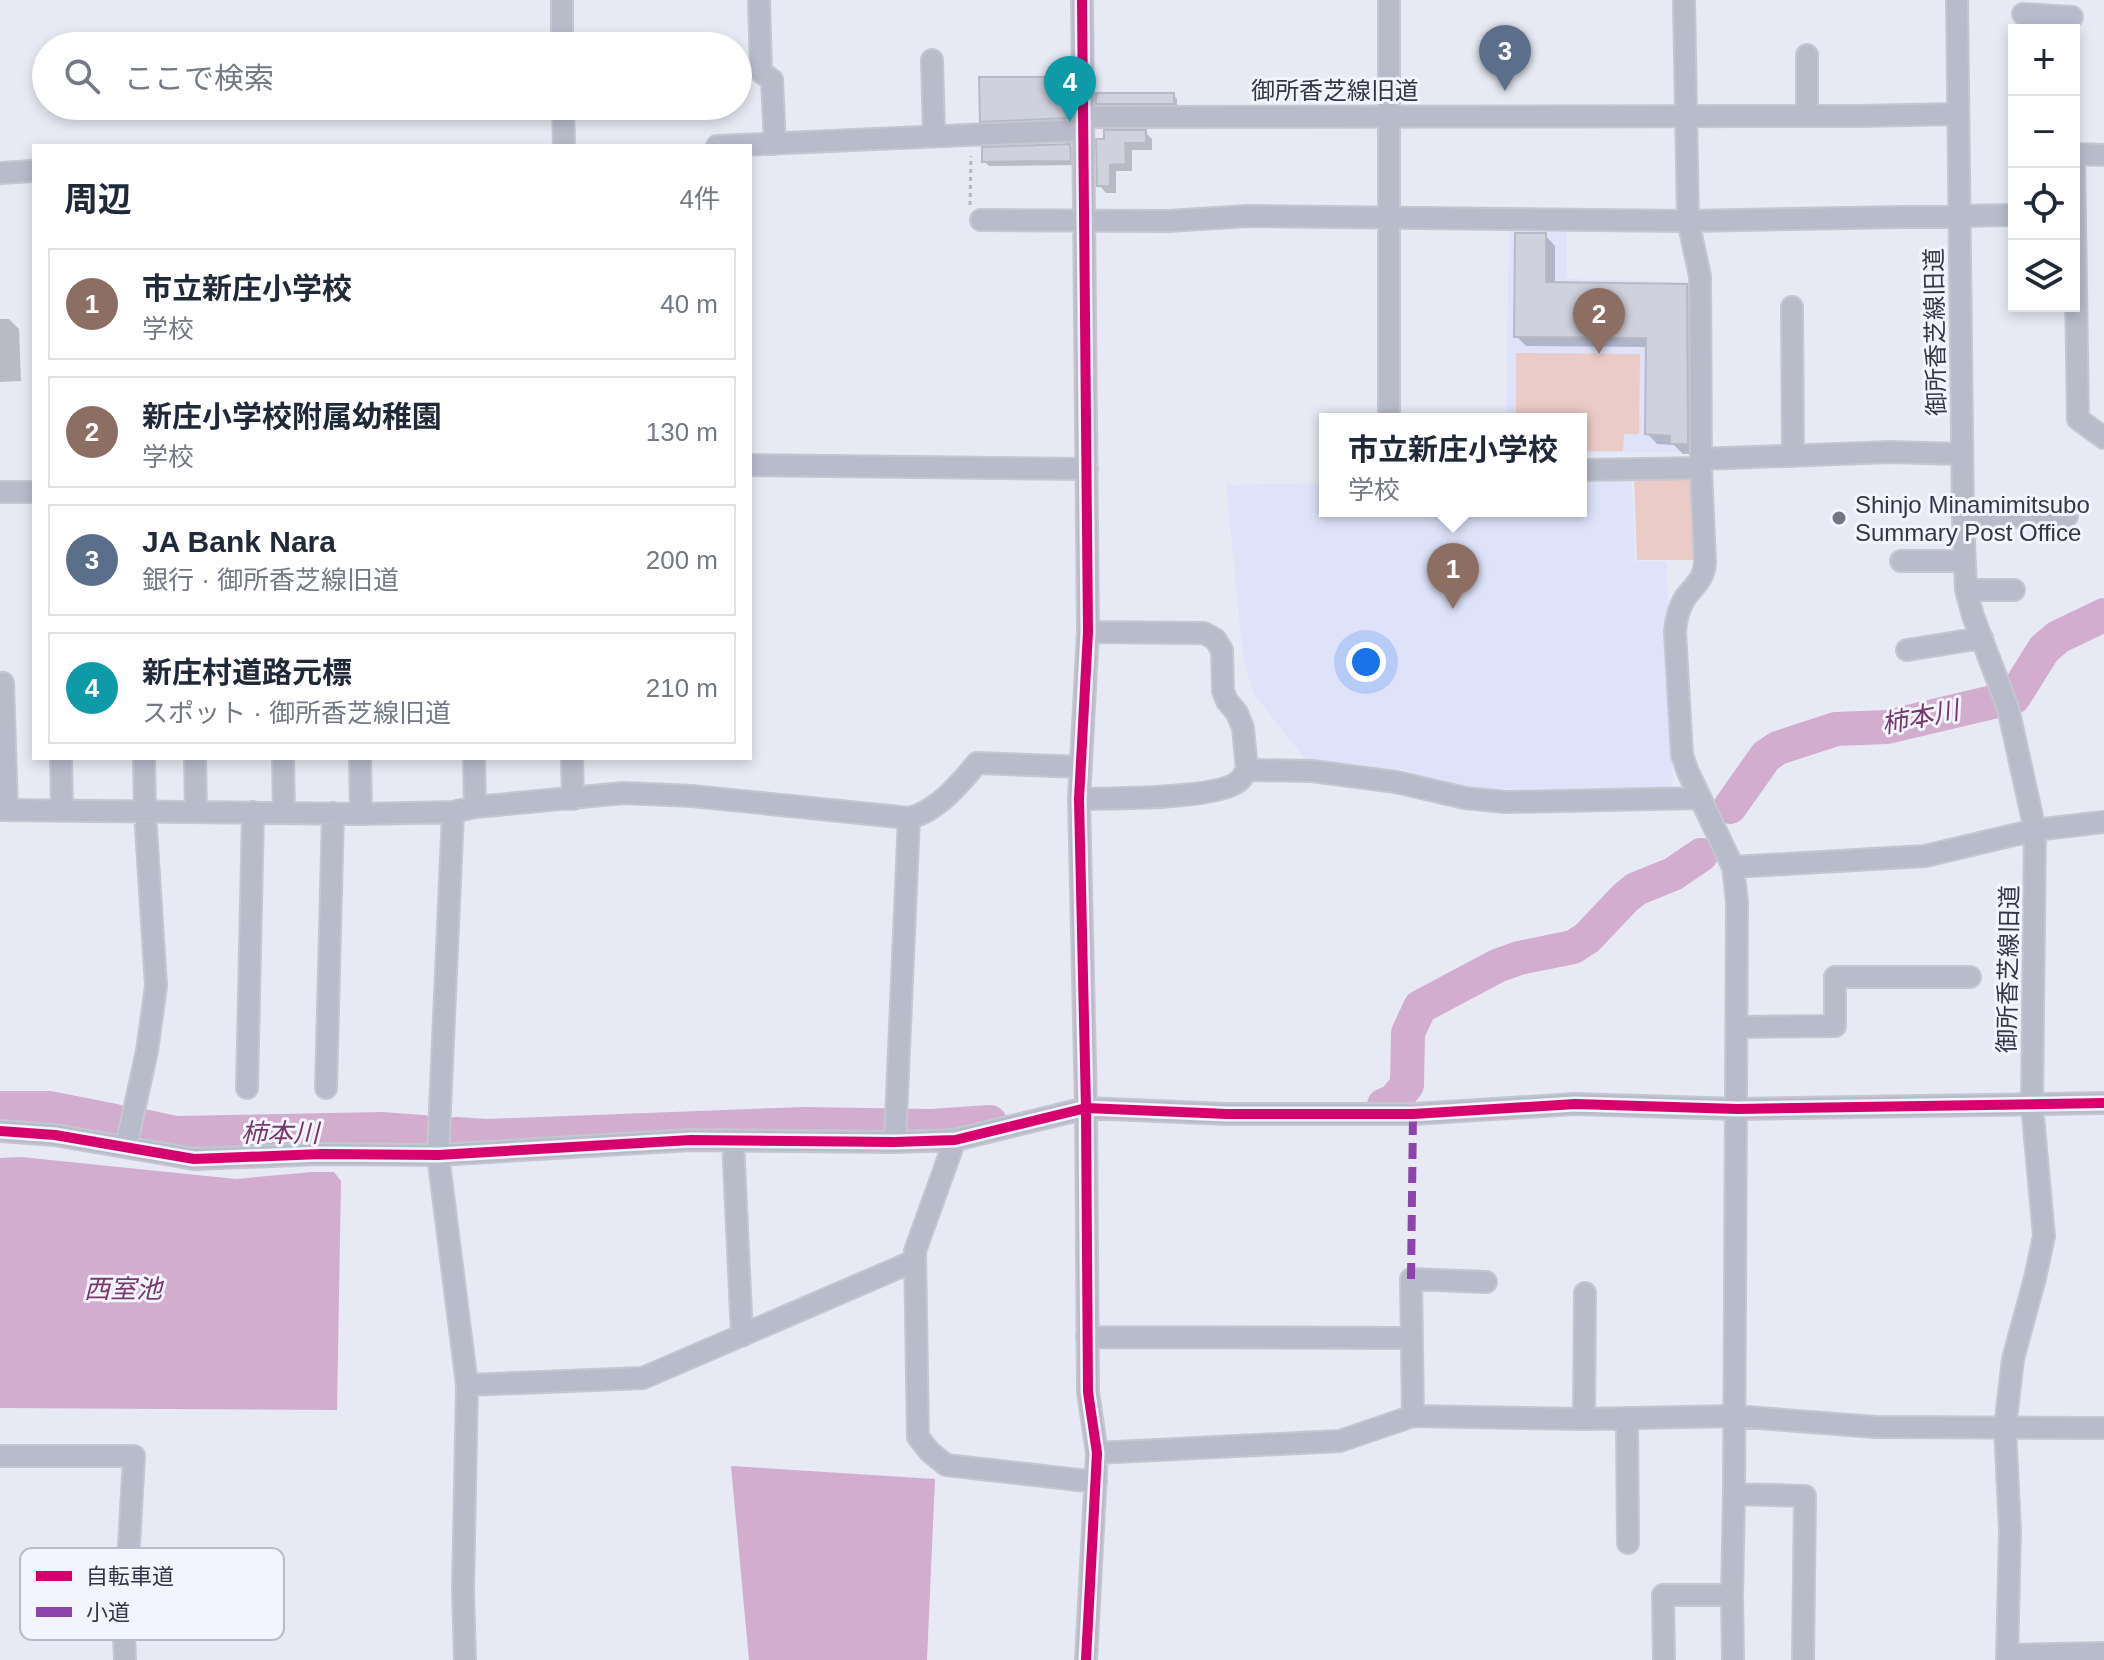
<!DOCTYPE html>
<html lang="ja">
<head>
<meta charset="utf-8">
<style>
  :root { --surface:#fff; --page:#f2f2f3; --text:#1f2937; --muted:#747a83; --line:#e0e1e3; --accent:#d93025 }
  body { margin:0; font-family:Arial,"Noto Sans JP",sans-serif; background:var(--page); color:var(--text) }
  .controls { position:absolute; right:24px; top:24px; display:grid; overflow:hidden; border-radius:0px; box-shadow:0 4px 12px #0003 }
  .controls button { width:72px; height:72px; display:grid; place-items:center; padding:0; border:0; border-bottom:2px solid var(--line); background:var(--surface); color:var(--text); font:40px sans-serif }
  .you { position:absolute; left:1366px; top:662px; width:28px; height:28px; margin:-20px; border:6px solid #fff; border-radius:50%; background:#1a73e8; box-shadow:0 0 0 12px #1a73e833 }
  .badge { display:grid; place-items:center; width:52px; height:52px; border-radius:50%; background:var(--accent); color:#fff; font-size:26px; font-weight:700 }
  .pin { position:absolute; translate:-50% -66px; filter:drop-shadow(0 2px 4px #0008) }
  .pin::after { content:''; position:absolute; top:42px; width:28px; height:24px; background:inherit; clip-path:polygon(0 0,100% 0,50% 100%) }
  .popup { position:absolute; left:1319px; top:413px; width:268px; height:104px; box-sizing:border-box; display:grid; place-content:center; border-radius:0px; background:var(--surface); filter:drop-shadow(0 2px 6px #0005); font-size:26px; white-space:nowrap; color:var(--muted) }
  .popup b { font-size:30px; color:var(--text) }
  .popup::after { content:''; position:absolute; left:50%; top:100%; margin-left:-16px; border:16px solid transparent; border-top-color:var(--surface) }
  .list { margin:0; padding:0; list-style:none }
  h2 { display:flex; justify-content:space-between; align-items:center; height:104px; margin:0; padding:0 32px; font-size:34px }
  h2 small { font-size:26px; font-weight:400; color:var(--muted) }
  .list li { display:grid; grid-template-columns:52px 1fr auto; gap:24px; align-items:center; box-sizing:border-box; height:112px; margin:0 16px 16px; padding:0 16px; border:2px solid var(--line); border-radius:0px }
  .list b { display:block; font-size:30px; white-space:nowrap }
  .list p { margin:0; font-size:26px; white-space:nowrap; color:var(--muted) }
  .list em { font-size:26px; font-style:normal; color:var(--muted) }
  .icon { flex:none; width:44px; height:44px; fill:none; stroke:currentColor; stroke-width:2; stroke-linecap:round; stroke-linejoin:round }
  .map { position:relative; flex:none; width:2104px; height:1660px; overflow:hidden }
  .search { position:absolute; background:var(--surface); box-shadow:0 4px 12px #0003; left:32px; top:32px; width:720px; height:88px; display:flex; align-items:center; gap:20px; box-sizing:border-box; padding:0 28px; border-radius:44px; color:var(--muted); font-size:30px }
  .panel { position:absolute; background:var(--surface); box-shadow:0 4px 12px #0003; left:32px; top:144px; width:720px; height:616px; border-radius:0px }
  .map>svg:first-child { display:block }
</style>
</head>
<body>
<div class="map">
<svg width="2104" height="1660" viewBox="0 0 2104 1660">
  <rect width="100%" height="100%" fill="#e7eaf4"/>
  <path fill="#dee3fa" d="M1509 224H1567V279L1691 282 1693 447 1686 452 1581 453V419H1506Z
    M1632 478 1635 561 1667 562 1673 788 1486 789 1423 778 1405 770 1306 760 1253 693 1243 656 1226 485 1325 483V511H1581V479Z"/>
  <path fill="#ebcbc7" d="M1516 353 1640 354 1639 434H1624L1623 451H1581V419H1516Z
    M1634 478 1692 479 1694 560H1637Z"/>
  <path fill="#d2adce" d="M21 1157 236 1179 312 1172H334L341 1181 337 1410 0 1408V1158Z
    M731 1466 935 1479 927 1660H749Z"/>
  <path fill="#0003" d="M1069 79 1073 83 1074 121 986 125 982 121Z
    M1173 95 1177 99V108H1103L1098 103Z
    M1145 132 1152 139V150H1132V171H1116V193H1106L1099 185 1098 141Z
    M1070 146 1074 150V165L989 166 984 161Z
    M1545 235 1555 246V284L1686 286 1696 296 1697 454H1683L1674 445 1657 444 1647 433 1648 347 1526 346 1516 336Z
    M0 319H9L19 329 21 381 0 382Z"/>
  <g fill="none" stroke-linecap="round" stroke-linejoin="round">
    <path stroke="#d2adce" stroke-width="34" d="M1730 807 1766 756 1778 748 1836 729 1887 727 2014 697 2044 649 2058 637 2104 615
      M1384 1105 1394 1101 1407 1085 1408 1033 1420 1007 1497 966 1519 958 1573 947 1587 938 1625 898 1636 889 1673 874 1701 855
      M0 1108H49L115 1121
      M139 1125 176 1133 381 1129 422 1132
      M456 1134 486 1136 804 1124 932 1126 990 1122"/>
  </g>
  <path fill="#d0d1de" stroke="#b9b8c5" stroke-width="2" d="M979 77H1070V118L980 122Z
    M1096 93H1174V104H1096Z
    M1104 130H1146V143H1125L1126 164 1110 165V186H1097L1096 139H1104Z
    M1070 144 1071 161 982 162V147Z
    M1515 233H1546V282L1687 284 1688 444H1670V436L1645 434 1646 338 1514 337Z"/>
  <g fill="none" stroke-linecap="round" stroke-linejoin="round">
    <defs>
      <path id="minor" d="M562 0V46
        M759 0 761 72 772 80 775 144
        M1082 0 1088 632 1079 799 1086 1108 1088 1392 1097 1453 1086 1660
        M1389 0V419
        M1684 0 1688 221 1700 276 1701 468 1705 563C1704 579 1694 586 1685 598 1678 609 1676 619 1675 632L1682 755 1688 772 1733 867 1737 902 1734 1494 1732 1595 1733 1660
        M1957 0 1963 518 1966 590 1973 616 2008 708 2035 830 2032 1105 2044 1236 2035 1278 2013 1359 2005 1427 2010 1530 2007 1660
        M2023 14 2072 17
        M1807 55V116
        M932 60 934 136
        M563 106 564 146
        M1083 117 1860 116 1957 114
        M717 146 1083 130
        M2074 154 2104 155
        M2074 158 2078 419 2104 438
        M0 173 34 171
        M981 220 1168 221 1248 216 1688 221 2014 215
        M1792 307 1793 456
        M1701 459 1890 452 1962 454
        M750 465 1087 469
        M1581 470 1701 468
        M0 492H34
        M1963 518 2067 516
        M1901 561H1964
        M1966 590H2014
        M1088 632 1204 633 1215 639 1222 650 1223 691 1227 701 1237 713 1243 728 1247 770 1312 771 1396 782 1465 798 1506 802 1700 798
        M1907 650 1982 638
        M3 683 7 810
        M61 758 62 811
        M195 758 196 811
        M283 758 284 813
        M360 758 361 814
        M474 758 475 807
        M572 758 573 799
        M1079 799C1110 798 1221 800 1240 780 1243 777 1245 773 1247 770
        M0 810 361 814 453 812 475 807 624 793 692 796 909 818C936 812 960 784 977 763L1081 767
        M453 812 438 1155 467 1385 463 1591 465 1660
        M1733 867 1925 856 2035 830 2104 822
        M1737 1027 1835 1026V977H1970
        M247 1088 253 812
        M326 1088 333 813
        M0 1131 55 1135 194 1159 321 1154 438 1155 691 1140 895 1142 955 1140 1086 1108 1227 1114H1413L1575 1104 1738 1109 2104 1103
        M955 1140 915 1251 918 1437 930 1452 946 1465 1096 1482
        M733 1141 742 1336
        M895 1142 909 818
        M126 1147 147 1051 156 986 145 812 144 758
        M1087 1337 1412 1338
        M467 1385 643 1378 914 1261
        M1413 1416 1411 1279 1486 1282
        M1584 1419 1585 1293
        M1627 1419 1628 1543
        M1097 1453 1340 1441 1413 1416 1584 1419 1734 1416 1875 1427 2104 1428
        M0 1456H134L124 1635 125 1660
        M1734 1494 1805 1496 1803 1660
        M2007 1655 2104 1653
        M1664 1660 1663 1595H1732"/>
    </defs>
    <use href="#minor" stroke="#c4c7d1" stroke-width="24"/>
    <path stroke="#b5b7c3" stroke-width="3" stroke-dasharray="4 4" stroke-linecap="butt" d="M970 205 971 156"/>
    <use href="#minor" stroke="#b8bbca" stroke-width="20"/>
    <path stroke="#8e44ad" stroke-width="8" stroke-dasharray="16 8" stroke-linecap="butt" d="M1411 1279 1413 1114"/>
    <defs>
      <path id="cycleway" d="M1082 0 1088 632 1079 799 1086 1108 1088 1392 1097 1453 1086 1660
        M0 1131 55 1135 194 1159 321 1154 438 1155 691 1140 895 1142 955 1140 1086 1108 1227 1114H1413L1575 1104 1738 1109 2104 1103"/>
    </defs>
    <use href="#cycleway" stroke="#f2f4fe" stroke-width="15"/>
    <use href="#cycleway" stroke="#d6006c" stroke-width="10"/>
  </g>
  <circle fill="#717584" stroke="#f2f4fe" stroke-width="3" cx="1839" cy="518" r="8"/>
  <g text-anchor="middle" dominant-baseline="central" stroke-width="6" stroke-linejoin="round" paint-order="stroke">
    <g font-size="24" fill="#323648" stroke="#f2f4fe">
      <text x="1335" y="90">御所香芝線旧道</text>
      <text transform="translate(1935 332) rotate(-91)">御所香芝線旧道</text>
      <text transform="translate(2008 969) rotate(-89)">御所香芝線旧道</text>
    </g>
    <g font-size="24" fill="#323648" stroke="#f2f4fe" text-anchor="start">
      <text x="1855" y="504">Shinjo Minamimitsubo<tspan x="1855" dy="28">Summary Post Office</tspan></text>
    </g>
    <g font-size="26" font-style="italic" fill="#79376d" stroke="#f2f4fe">
      <text transform="translate(1920 717) rotate(-11)">柿本川</text>
      <text x="280" y="1133">柿本川</text>
      <text x="123" y="1289">西室池</text>
    </g>
  </g>
  <rect x="20" y="1548" width="264" height="92" rx="12" fill="#f2f4fe" stroke="#b8bbc7" stroke-width="2"/>
  <rect x="36" y="1571" width="36" height="10" fill="#d6006c"/>
  <rect x="36" y="1607" width="36" height="10" fill="#8e44ad"/>
  <g font-size="22" fill="#323648">
    <text x="86" y="1584">自転車道</text>
    <text x="86" y="1620">小道</text>
  </g>
</svg>
<div class="controls">
<button>+</button>
<button>−</button>
<button><svg class="icon" aria-label="locate" viewBox="0 0 24 24"><circle cx="12" cy="12" r="6"/><path d="M12 2v4M12 18v4M2 12h4M18 12h4"/></svg></button>
<button><svg class="icon" aria-label="layers" viewBox="0 0 24 24"><path d="M12 4l9 5-9 5-9-5zM3 14l9 5 9-5"/></svg></button>
</div>
<div class="you"></div>
<div class="pin badge" style="left:1453px;top:609px;background:#8d6e63">1</div>
<div class="popup"><b>市立新庄小学校</b>学校</div>
<div class="pin badge" style="left:1599px;top:354px;background:#8d6e63">2</div>
<div class="pin badge" style="left:1505px;top:91px;background:#5c6f8a">3</div>
<div class="pin badge" style="left:1070px;top:122px;background:#0f9aa8">4</div>
<div class="search"><svg class="icon" aria-label="search" viewBox="0 0 24 24"><circle cx="10" cy="10" r="6"/><path d="M15 15l6 6"/></svg>ここで検索</div>
<section class="panel">
<h2>周辺<small>4件</small></h2>
<ul class="list">
<li><span class="badge" style="background:#8d6e63">1</span><div><b>市立新庄小学校</b><p>学校</p></div><em>40 m</em></li>
<li><span class="badge" style="background:#8d6e63">2</span><div><b>新庄小学校附属幼稚園</b><p>学校</p></div><em>130 m</em></li>
<li><span class="badge" style="background:#5c6f8a">3</span><div><b>JA Bank Nara</b><p>銀行 · 御所香芝線旧道</p></div><em>200 m</em></li>
<li><span class="badge" style="background:#0f9aa8">4</span><div><b>新庄村道路元標</b><p>スポット · 御所香芝線旧道</p></div><em>210 m</em></li>
</ul>
</section>
</div>
</body>
</html>
